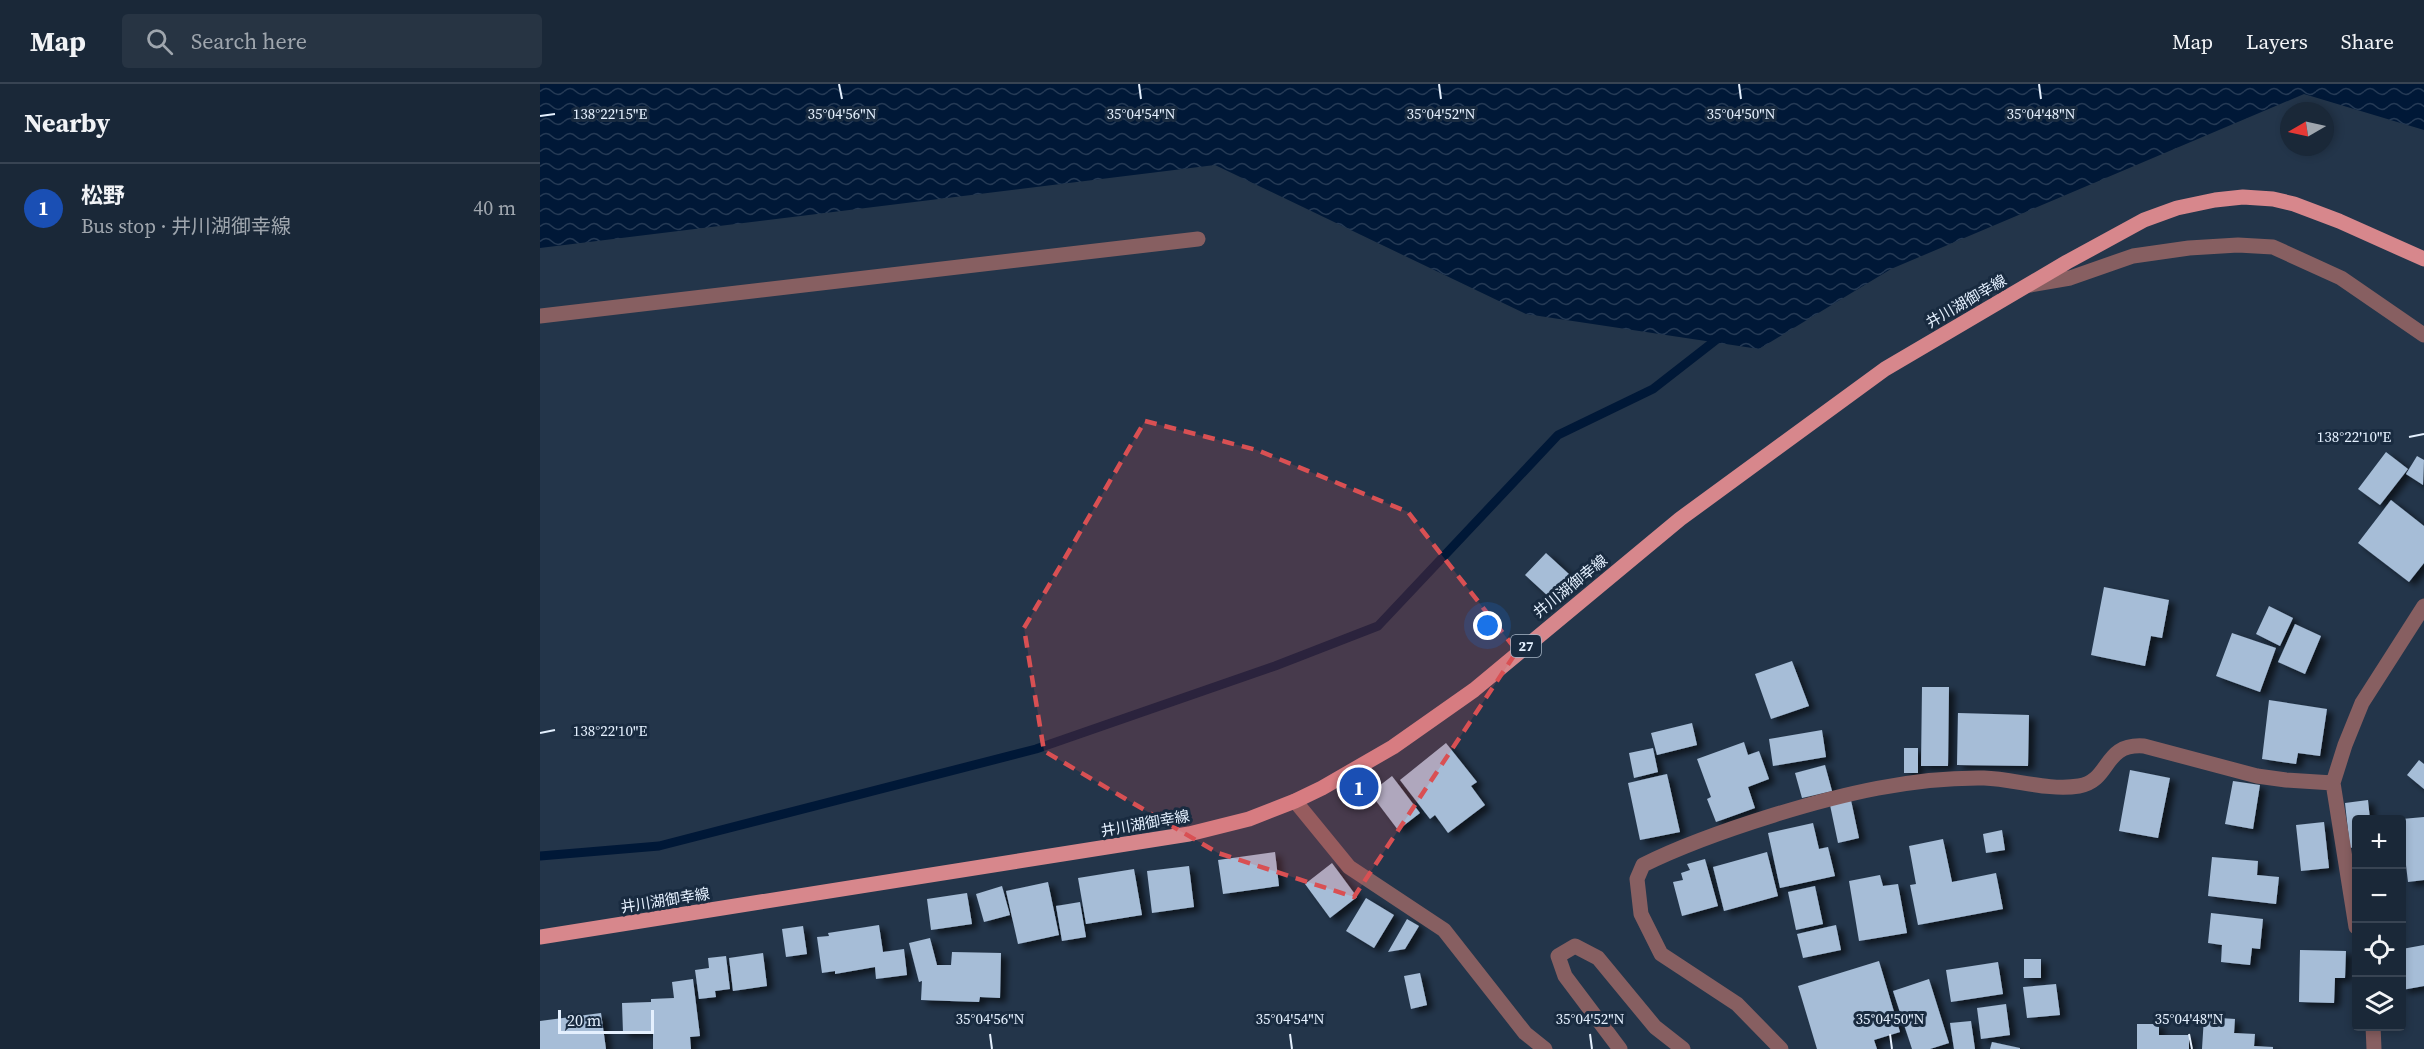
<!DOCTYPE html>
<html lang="en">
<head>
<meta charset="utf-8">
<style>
  :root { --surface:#1a2838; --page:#273443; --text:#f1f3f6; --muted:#9fa6ae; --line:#384453; --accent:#f49aa0 }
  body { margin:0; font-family:"Source Serif 4","Noto Sans JP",serif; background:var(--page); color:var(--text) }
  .controls { position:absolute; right:18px; bottom:18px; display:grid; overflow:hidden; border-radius:6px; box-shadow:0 3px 9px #0003 }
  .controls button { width:54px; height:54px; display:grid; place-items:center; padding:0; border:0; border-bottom:2px solid var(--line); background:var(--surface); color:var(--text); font:30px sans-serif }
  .compass { position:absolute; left:1740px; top:18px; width:54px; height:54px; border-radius:50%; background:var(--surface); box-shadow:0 3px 9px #0003; rotate:261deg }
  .scale { position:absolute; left:18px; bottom:15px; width:96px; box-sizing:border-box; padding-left:6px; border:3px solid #e4f0fe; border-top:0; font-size:16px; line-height:21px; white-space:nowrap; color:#e4f0fe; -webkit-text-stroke:4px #192b40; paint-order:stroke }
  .you { position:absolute; left:948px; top:542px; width:21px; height:21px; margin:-15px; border:4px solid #fff; border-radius:50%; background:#1a73e8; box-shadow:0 0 0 9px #1a73e833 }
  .badge { display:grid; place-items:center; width:39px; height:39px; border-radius:50%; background:var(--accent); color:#fff; font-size:20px; font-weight:700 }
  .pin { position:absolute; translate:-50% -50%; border:3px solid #fff; box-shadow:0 2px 6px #0006 }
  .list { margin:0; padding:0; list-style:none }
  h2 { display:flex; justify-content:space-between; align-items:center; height:78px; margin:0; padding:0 24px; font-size:26px }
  h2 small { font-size:20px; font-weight:400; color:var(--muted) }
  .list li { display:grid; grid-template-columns:39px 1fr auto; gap:18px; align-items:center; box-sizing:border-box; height:90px; padding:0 24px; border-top:2px solid var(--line) }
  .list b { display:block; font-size:22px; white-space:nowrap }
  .list p { margin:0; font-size:20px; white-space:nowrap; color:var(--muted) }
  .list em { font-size:20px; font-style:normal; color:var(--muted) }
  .icon { flex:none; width:33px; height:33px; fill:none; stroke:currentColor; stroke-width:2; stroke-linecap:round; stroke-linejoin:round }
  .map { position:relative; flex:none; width:1884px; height:965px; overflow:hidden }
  header { display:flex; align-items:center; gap:36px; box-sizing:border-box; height:84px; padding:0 30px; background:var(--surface); border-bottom:2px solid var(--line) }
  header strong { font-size:28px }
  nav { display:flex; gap:33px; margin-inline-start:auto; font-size:21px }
  .search { width:420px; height:54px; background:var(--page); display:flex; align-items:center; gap:15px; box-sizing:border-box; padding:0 21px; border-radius:6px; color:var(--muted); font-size:22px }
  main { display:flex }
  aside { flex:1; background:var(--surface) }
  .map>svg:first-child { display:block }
</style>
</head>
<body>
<header>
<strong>Map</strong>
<div class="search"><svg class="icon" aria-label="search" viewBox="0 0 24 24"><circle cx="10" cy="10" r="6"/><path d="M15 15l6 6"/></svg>Search here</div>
<nav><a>Map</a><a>Layers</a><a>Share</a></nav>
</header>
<main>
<aside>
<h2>Nearby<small></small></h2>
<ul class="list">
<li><span class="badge" style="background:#1a4fb4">1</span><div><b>松野</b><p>Bus stop · 井川湖御幸線</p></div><em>40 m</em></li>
</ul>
</aside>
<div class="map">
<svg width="1884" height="965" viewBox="0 0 1884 965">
  <defs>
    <pattern id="water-waves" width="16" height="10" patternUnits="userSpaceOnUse" patternTransform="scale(1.5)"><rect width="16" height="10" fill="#001837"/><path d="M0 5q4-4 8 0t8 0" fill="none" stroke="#253a55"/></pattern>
    <filter id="shadow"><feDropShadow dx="6" dy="4" stdDeviation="3" flood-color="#0009"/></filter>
  </defs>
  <rect width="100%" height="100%" fill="#23354a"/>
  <path fill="url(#water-waves)" d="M0 0H1884V46L1764 10 1351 185 1219 265 986 230 675 81 0 164Z"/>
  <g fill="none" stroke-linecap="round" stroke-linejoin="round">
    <path stroke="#001837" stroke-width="9" d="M0 772 119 762 496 665 735 582 838 542 1018 351 1113 305 1181 252"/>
  </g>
  <path fill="#a6bdd7" filter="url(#shadow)" d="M1846 368 1868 385 1840 421 1818 405Z
    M1877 372 1884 376 1883 401 1866 390Z
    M1851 416 1884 442V479L1869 498 1818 459Z
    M1006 469 1030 491 1009 513 985 491Z
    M1564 503 1629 516 1622 554 1611 552 1605 582 1551 571Z
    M1729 522 1753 534 1740 562 1716 550Z
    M1755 540 1781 552 1765 590 1738 578Z
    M1692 549 1736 564 1720 608 1676 592Z
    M1252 577 1269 622 1231 635 1215 590Z
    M1382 603H1409L1408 682H1381Z
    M1729 616 1787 625 1780 672 1758 669 1756 680 1722 675Z
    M1418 629 1489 631 1488 682 1417 681Z
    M1152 639 1157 661 1117 671 1111 649Z
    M1282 646 1286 673 1233 682 1229 655Z
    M1204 658 1208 671 1219 667 1229 695 1208 703 1215 724 1176 738 1167 715 1171 713 1157 675Z
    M906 659 937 698 931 702 945 721 908 749 895 731 890 735 860 696Z
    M1113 664 1118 688 1094 694 1089 669Z
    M1364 664H1378V689H1364Z
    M1879 676 1884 680V705L1867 691Z
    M1285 681 1292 707 1262 714 1255 689Z
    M1590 686 1630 694 1618 754 1579 747Z
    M1127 690 1140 748 1100 756 1088 699Z
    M852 692 880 729 858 746 830 709Z
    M1693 697 1720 701 1713 745 1685 740Z
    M1311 716 1319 754 1298 759 1290 721Z
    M1828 716 1830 736H1816V763L1810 764 1805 719Z
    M1884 733V796L1868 798 1866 781 1862 782V735Z
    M1784 738 1789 784 1761 787 1756 741Z
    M1273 739 1279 765 1288 763 1295 792 1240 804 1228 749Z
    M1462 746 1465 766 1446 769 1443 750Z
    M1403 755 1412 798 1456 789 1463 825 1378 841 1370 801 1376 800 1369 762Z
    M735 768 739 802 683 810 678 776Z
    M1227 768 1238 812 1184 827 1173 783Z
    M1672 773 1718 777 1717 791 1739 793 1736 820 1668 812Z
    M1165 775 1178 822 1142 832 1133 798 1143 796 1141 789 1150 786 1147 780Z
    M792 779 817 813 790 834 765 800Z
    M649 782 654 823 612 829 607 787Z
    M594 785 602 831 546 840 538 794Z
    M1340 791 1343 802 1358 800 1367 849 1319 857 1309 797Z
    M508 798 519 851 478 860 466 807Z
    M462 802 470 831 444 838 436 810Z
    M1275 802 1283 840 1256 846 1248 808Z
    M427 809 432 840 391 846 387 815Z
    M826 814 854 831 834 864 806 847Z
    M540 818 546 853 522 857 516 822Z
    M1671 829 1723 835 1720 865 1712 864 1710 881 1681 878 1682 861 1668 859Z
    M867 835 879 842 865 865 848 868Z
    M339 841 343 868 364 865 367 891 336 895 335 883 295 890V887L282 889 277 853 289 852 288 849Z
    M1296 841 1301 866 1263 874 1257 850Z
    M263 842 267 870 246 873 242 845Z
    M390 854 397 881H411L412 868 461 869 460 914 440 913 439 918 381 916 382 897 379 898 369 859Z
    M1884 861V902L1862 906V865Z
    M1760 866 1806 867 1805 894H1795L1794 919 1759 918Z
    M223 869 227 902 193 907 189 874Z
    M186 872 190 905 175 907 176 913 159 915 155 886 169 884 168 874Z
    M1484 875H1501V894H1484Z
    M1339 877 1360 948 1334 956 1337 965H1277L1258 902Z
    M1458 878 1463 910 1411 918 1406 886Z
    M880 889 887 921 871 925 864 892Z
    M153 895 160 952 150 953 151 965H113V948L83 949 82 919 111 918V915L134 914 132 898Z
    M1389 895 1409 959 1390 965H1372L1353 907Z
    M1516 900 1520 931 1487 934 1483 903Z
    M1466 920 1470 951 1441 955 1437 924Z
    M61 929 66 965H0V937Z
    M1664 933 1695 935 1694 949 1715 950 1714 962 1733 963V965H1662Z
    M1431 937 1435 965H1414L1410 939Z
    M1597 940H1619V951H1649V965H1597Z
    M1452 958 1480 964V965H1450Z"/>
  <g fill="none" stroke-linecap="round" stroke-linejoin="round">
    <path stroke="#875f61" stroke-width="15" d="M1490 201 1530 194 1593 172 1649 164 1698 161 1733 163 1801 194 1884 251
      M0 232 658 155
      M755 717 809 783 904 846 985 949 1005 965
      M1816 843 1793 699 1805 661 1822 619 1884 522
      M1833 942 1834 965
      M1080 965 1025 892 1018 872 1035 862 1058 874 1115 943 1143 965
      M1241 965 1197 920 1121 870 1101 830 1097 795 1103 781C1145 760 1189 745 1234 731 1302 710 1372 693 1444 694 1475 695 1508 707 1539 702 1572 696 1562 659 1604 662L1717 692 1746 696 1793 699"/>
    <path stroke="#d7878c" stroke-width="15" d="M0 853 649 750 709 735 755 717 782 704 853 663 934 606 1140 435 1345 285 1527 178 1604 136 1637 124 1675 116 1703 113 1733 115 1754 120 1799 137 1884 175"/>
  </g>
  <path fill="#d95053" fill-opacity="0.2" stroke="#d95053" stroke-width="4.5" stroke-dasharray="12 8" stroke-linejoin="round" d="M605 337 717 366 868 428 977 567 814 813 678 769 504 667 484 544Z"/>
  <path fill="none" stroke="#e4f0fe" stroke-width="2" d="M299 0 302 15M599 0 601 15M899 0 901 15M1199 0 1201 15M1499 0 1501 15M0 32 15 30M1869 353 1884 350M0 649 15 646M450 950 452 965M750 950 752 965M1050 950 1052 965M1350 950 1352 965M1649 950 1652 965"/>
  <g text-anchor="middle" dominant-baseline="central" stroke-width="6" stroke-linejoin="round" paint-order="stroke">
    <rect fill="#192b40" stroke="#a7b5c5" stroke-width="1.5" x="971" y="551" width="30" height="22" rx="4.5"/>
    <g font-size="14" font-weight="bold" fill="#e4f0fe">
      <text x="986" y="562">27</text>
    </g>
    <g font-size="15" fill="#e4f0fe" stroke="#192b40">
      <text transform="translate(1426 217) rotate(-30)">井川湖御幸線</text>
      <text transform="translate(1030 502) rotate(-39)">井川湖御幸線</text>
      <text transform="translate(605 739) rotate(-10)">井川湖御幸線</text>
      <text transform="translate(125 816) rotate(-9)">井川湖御幸線</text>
    </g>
  </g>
  <g font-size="15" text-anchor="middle" fill="#e4f0fe" stroke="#192b40" stroke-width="6" stroke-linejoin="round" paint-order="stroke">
    <text x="302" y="35">35°04'56"N</text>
    <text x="601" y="35">35°04'54"N</text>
    <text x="901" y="35">35°04'52"N</text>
    <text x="1201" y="35">35°04'50"N</text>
    <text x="1501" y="35">35°04'48"N</text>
    <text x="70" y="35">138°22'15"E</text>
    <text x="1814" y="358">138°22'10"E</text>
    <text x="70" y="652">138°22'10"E</text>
    <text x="450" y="940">35°04'56"N</text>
    <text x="750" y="940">35°04'54"N</text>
    <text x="1050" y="940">35°04'52"N</text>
    <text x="1350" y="940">35°04'50"N</text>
    <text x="1649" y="940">35°04'48"N</text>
  </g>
</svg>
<div class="controls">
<button>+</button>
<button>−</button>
<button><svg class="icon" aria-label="locate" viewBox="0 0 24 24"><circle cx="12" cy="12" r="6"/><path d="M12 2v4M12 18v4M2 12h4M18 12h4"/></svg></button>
<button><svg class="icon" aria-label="layers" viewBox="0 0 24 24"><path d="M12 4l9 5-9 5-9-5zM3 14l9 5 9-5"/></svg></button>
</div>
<svg class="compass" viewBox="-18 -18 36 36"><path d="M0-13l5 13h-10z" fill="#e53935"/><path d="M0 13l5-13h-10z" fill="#9fa6ae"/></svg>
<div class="scale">20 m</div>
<div class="you"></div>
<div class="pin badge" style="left:819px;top:703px;background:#1a4fb4">1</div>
</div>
</main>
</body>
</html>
